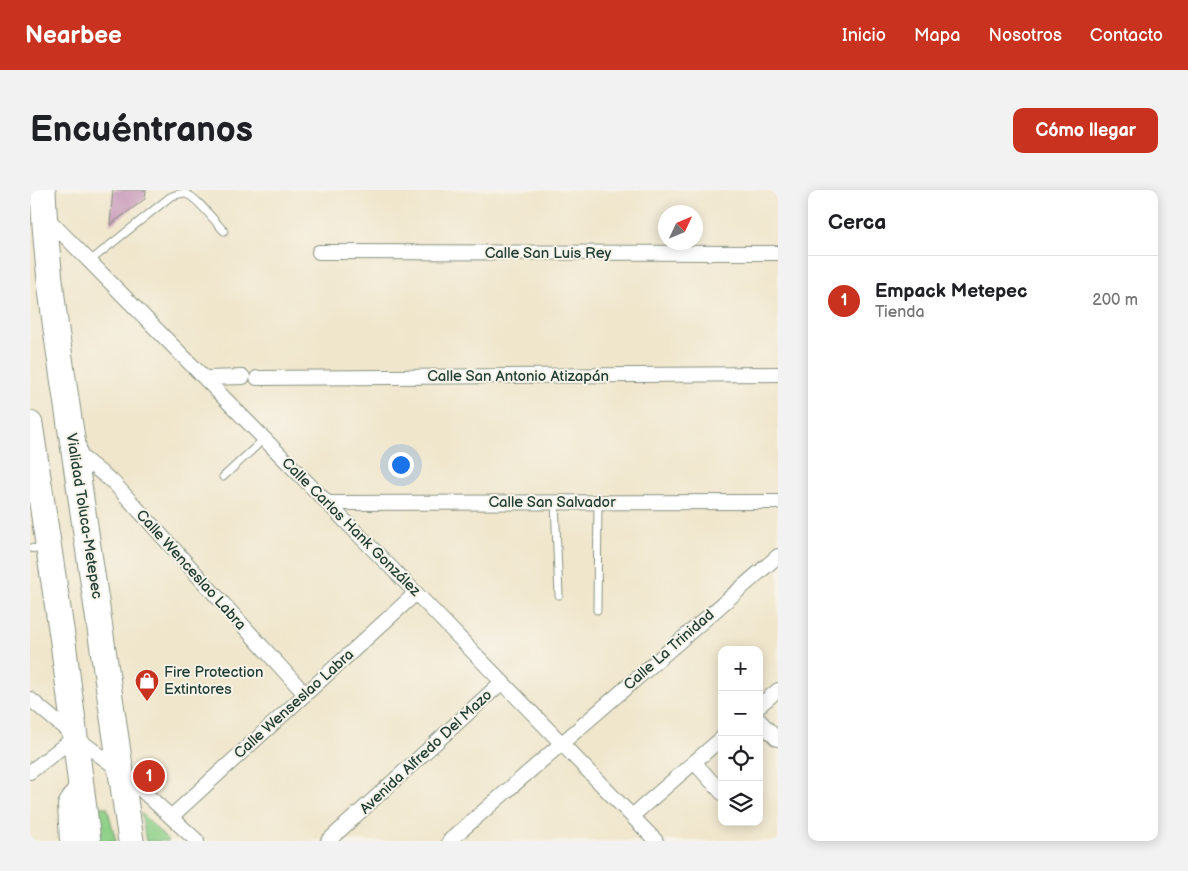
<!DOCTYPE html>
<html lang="es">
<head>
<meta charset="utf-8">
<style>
  :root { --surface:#fff; --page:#f2f2f2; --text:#202124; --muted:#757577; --line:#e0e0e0; --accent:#c8321e }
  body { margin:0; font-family:"Balsamiq Sans",sans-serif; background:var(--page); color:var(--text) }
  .controls { position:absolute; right:15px; bottom:15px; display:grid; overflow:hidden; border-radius:10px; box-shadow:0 2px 12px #0003 }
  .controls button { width:45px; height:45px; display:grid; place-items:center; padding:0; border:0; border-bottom:1px solid var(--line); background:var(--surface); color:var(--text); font:25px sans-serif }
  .compass { position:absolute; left:628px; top:15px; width:45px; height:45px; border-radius:50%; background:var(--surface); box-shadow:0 2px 12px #0003; rotate:46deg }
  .you { position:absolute; left:370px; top:274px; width:18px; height:18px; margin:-12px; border:4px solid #fff; border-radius:50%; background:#1a73e8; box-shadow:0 0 0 8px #1a73e833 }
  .badge { display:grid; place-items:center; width:32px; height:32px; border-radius:50%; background:var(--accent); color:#fff; font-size:16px; font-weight:700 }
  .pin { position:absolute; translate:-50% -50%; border:2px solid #fff; box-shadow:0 1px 5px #0006 }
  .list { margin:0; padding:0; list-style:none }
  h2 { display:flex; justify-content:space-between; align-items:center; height:65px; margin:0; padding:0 20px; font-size:21px }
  h2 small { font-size:16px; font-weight:400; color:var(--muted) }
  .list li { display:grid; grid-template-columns:32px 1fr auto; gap:15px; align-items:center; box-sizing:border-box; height:90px; padding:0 20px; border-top:1px solid var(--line) }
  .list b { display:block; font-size:19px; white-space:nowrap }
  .list p { margin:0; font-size:16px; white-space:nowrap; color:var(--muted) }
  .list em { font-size:16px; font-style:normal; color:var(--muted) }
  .icon { flex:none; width:28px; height:28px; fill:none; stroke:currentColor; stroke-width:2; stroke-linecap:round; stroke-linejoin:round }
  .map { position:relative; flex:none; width:748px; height:651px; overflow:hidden; border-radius:10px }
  header { display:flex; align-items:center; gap:30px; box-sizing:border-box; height:70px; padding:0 25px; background:var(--accent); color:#fff }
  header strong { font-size:24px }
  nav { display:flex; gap:28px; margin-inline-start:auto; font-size:18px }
  .intro { display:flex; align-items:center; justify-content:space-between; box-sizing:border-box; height:120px; padding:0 30px }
  h1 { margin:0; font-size:35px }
  .button { padding:12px 22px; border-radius:10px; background:var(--accent); color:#fff; font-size:18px; font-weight:700 }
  main { display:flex; gap:30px; padding:0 30px }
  aside { flex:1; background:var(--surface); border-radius:10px; box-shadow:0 2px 12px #0003 }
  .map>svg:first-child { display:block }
</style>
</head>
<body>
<header>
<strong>Nearbee</strong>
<nav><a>Inicio</a><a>Mapa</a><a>Nosotros</a><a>Contacto</a></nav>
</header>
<div class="intro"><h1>Encuéntranos</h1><a class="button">Cómo llegar</a></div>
<main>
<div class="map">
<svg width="748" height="651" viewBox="0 0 748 651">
  <rect width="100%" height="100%" fill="#f7f3e8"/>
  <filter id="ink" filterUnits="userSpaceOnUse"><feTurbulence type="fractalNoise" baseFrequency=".02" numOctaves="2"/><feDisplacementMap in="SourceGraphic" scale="10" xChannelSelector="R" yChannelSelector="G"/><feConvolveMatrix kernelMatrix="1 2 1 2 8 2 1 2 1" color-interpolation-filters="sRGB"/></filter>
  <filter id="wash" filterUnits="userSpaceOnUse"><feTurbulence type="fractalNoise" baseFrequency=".0096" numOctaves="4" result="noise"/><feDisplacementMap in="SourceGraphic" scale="20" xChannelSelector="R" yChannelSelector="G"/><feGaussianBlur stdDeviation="1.12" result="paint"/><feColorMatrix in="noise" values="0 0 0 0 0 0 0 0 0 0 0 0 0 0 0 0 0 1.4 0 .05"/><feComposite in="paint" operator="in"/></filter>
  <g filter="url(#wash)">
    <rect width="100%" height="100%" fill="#f0e6cc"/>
    <path fill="#8ed088" stroke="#56865e" d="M68 617H77L86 651H67L65 627Z
      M111 623 139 651H116Z"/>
    <g id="blocks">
      <path fill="#c899ba" d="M83 0H116L115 9 80 35Z"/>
    </g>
  </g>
  <g filter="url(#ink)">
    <use href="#blocks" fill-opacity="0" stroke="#889280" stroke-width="1"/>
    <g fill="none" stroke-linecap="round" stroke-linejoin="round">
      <defs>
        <path id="lane" d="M60 71 140 7C145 5 151 2 156 4 167 7 185 32 194 41
          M193 287 234 249
          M525 312 529 405
          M0 358 14 360
          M567 420 568 312"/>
        <path id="street" d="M16 27 386 403 626 651
          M289 62 748 63
          M176 188 213 187
          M227 188 748 184
          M44 261 84 293 275 504
          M297 313 748 312
          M0 509 45 547 91 581 167 651
          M729 516 748 500
          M729 530 747 549
          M664 572 692 603
          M0 582 45 547
          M142 626 386 403
          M602 626 692 548
          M298 651 472 492
          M419 651 748 366"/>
        <path id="secondary" d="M40 651 38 615 51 593"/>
        <path id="highway" d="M13 0C17 97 34 193 48 288 66 409 83 530 101 651
          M0 234 33 452 58 651"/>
      </defs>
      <use href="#lane" stroke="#889280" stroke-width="9"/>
      <use href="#street" stroke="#889280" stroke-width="16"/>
      <use href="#secondary" stroke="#889280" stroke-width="22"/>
      <use href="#highway" stroke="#889280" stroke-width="27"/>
      <use href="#lane" stroke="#fff" stroke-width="7"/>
      <use href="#street" stroke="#fff" stroke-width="14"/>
      <use href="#secondary" stroke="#fff" stroke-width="20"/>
      <use href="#highway" stroke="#fff" stroke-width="25"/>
    </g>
  </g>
  <defs>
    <symbol id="shop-pin" viewBox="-11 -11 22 30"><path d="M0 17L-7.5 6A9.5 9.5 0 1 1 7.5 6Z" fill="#c8321e" stroke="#f7f3e8"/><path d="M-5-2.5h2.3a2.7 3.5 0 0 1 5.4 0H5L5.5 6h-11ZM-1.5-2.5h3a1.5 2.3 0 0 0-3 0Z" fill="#fff"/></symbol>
  </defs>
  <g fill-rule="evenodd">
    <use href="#shop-pin" x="103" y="477" width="28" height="38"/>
  </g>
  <g text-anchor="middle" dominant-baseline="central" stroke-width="4" stroke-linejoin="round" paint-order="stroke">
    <g font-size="15" fill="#1f3d34" stroke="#f7f3e8">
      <text x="518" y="63">Calle San Luis Rey</text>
      <text x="488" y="186">Calle San Antonio Atizapán</text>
      <text x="522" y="312">Calle San Salvador</text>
      <text transform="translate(54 326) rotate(81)">Vialidad Toluca-Metepec</text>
      <text transform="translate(321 337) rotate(45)">Calle Carlos Hank González</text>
      <text transform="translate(161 380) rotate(48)">Calle Wenceslao Labra</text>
      <text transform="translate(639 460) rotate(-41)">Calle La Trinidad</text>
      <text transform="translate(264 514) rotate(-42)">Calle Wenseslao Labra</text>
      <text transform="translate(396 562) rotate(-43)">Avenida Alfredo Del Mazo</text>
    </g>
    <g font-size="15" fill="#1f3d34" stroke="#f7f3e8" text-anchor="start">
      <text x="134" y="482">Fire Protection<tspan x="134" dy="17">Extintores</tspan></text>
    </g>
  </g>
</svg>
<div class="controls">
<button>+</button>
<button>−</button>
<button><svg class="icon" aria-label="locate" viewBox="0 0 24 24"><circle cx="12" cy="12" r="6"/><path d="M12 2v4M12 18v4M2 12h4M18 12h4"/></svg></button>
<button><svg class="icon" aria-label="layers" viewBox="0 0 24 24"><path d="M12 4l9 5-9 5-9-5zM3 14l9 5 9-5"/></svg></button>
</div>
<svg class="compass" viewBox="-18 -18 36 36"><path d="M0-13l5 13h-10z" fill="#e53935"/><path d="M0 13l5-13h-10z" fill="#757577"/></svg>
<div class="you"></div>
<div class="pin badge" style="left:119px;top:586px">1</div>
</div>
<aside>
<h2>Cerca<small></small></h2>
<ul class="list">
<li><span class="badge">1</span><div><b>Empack Metepec</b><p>Tienda</p></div><em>200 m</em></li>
</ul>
</aside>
</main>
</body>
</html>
